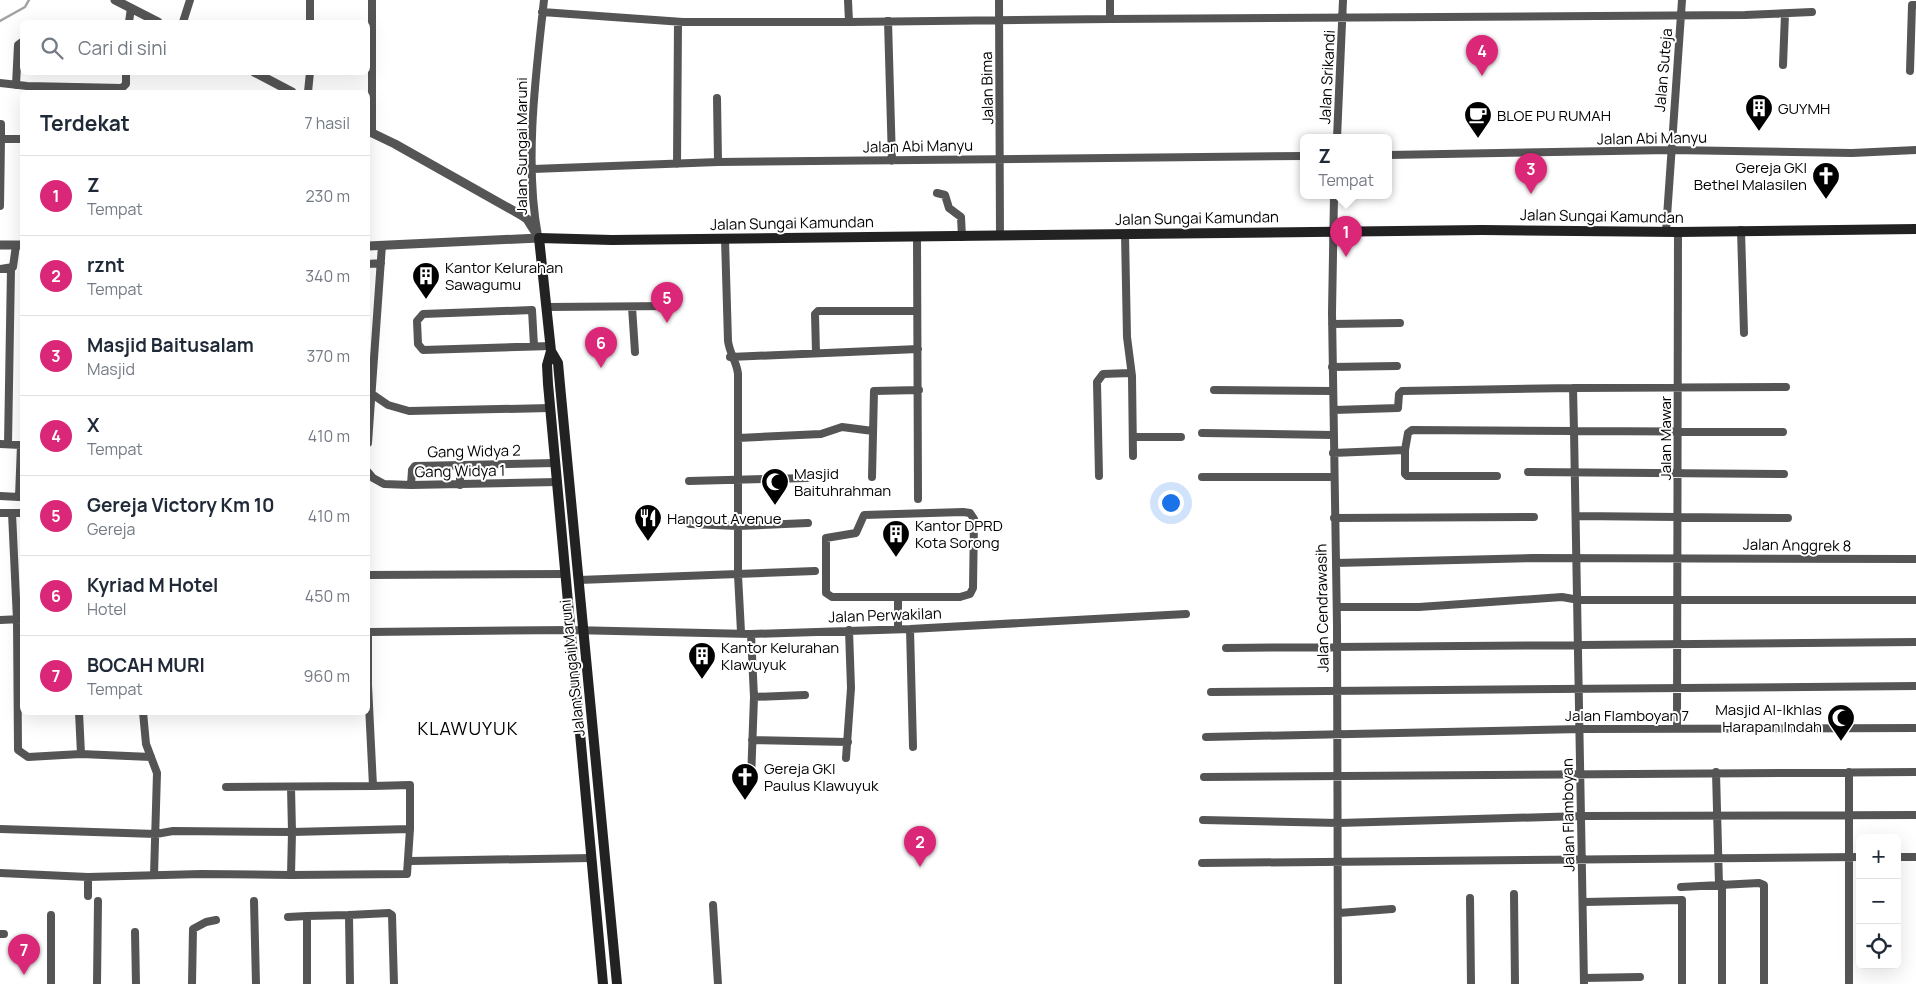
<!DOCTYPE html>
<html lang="id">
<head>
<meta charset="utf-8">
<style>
  :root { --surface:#fff; --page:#f2f2f3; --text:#1f2937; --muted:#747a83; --line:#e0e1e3; --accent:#db2777 }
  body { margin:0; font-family:Manrope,sans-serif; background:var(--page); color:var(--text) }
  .controls { position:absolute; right:15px; bottom:15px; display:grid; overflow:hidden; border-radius:8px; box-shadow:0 5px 20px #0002 }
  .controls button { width:45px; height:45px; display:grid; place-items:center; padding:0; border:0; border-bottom:1px solid var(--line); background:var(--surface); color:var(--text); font:25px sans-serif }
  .you { position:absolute; left:1170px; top:502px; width:18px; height:18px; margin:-12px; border:4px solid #fff; border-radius:50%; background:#1a73e8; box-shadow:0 0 0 8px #1a73e833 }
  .badge { display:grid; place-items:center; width:32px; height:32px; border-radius:50%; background:var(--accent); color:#fff; font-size:16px; font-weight:700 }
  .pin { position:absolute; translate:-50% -41px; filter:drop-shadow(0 1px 2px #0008) }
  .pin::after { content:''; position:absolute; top:26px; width:18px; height:15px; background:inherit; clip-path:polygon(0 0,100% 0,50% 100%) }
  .popup { position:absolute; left:1300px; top:134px; width:92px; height:65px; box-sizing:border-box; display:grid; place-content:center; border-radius:8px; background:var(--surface); filter:drop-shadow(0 1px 4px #0005); font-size:16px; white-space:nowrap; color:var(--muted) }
  .popup b { font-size:19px; color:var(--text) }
  .popup::after { content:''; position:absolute; left:50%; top:100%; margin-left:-10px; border:10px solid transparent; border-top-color:var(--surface) }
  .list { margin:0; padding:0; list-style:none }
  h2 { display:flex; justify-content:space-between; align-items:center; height:65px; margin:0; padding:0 20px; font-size:21px }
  h2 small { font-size:16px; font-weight:400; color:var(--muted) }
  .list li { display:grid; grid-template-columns:32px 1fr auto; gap:15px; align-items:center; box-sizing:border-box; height:80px; padding:0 20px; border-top:1px solid var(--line) }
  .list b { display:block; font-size:19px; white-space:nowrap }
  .list p { margin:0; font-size:16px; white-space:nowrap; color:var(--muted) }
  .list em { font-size:16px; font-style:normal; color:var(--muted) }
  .icon { flex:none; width:28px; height:28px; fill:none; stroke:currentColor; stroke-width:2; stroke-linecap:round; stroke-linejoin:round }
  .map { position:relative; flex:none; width:1916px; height:984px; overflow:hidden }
  .search { position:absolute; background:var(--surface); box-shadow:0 5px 20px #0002; left:20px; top:20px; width:350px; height:55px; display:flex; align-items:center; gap:12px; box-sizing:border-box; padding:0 18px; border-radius:8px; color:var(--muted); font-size:19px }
  .panel { position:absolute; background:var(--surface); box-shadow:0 5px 20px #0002; left:20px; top:90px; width:350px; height:625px; border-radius:8px }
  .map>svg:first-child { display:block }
</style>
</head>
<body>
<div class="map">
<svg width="1916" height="984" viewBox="0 0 1916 984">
  <rect width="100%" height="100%" fill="#fff"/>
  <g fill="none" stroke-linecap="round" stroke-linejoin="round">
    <path stroke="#a3a3a3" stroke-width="2.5" d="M0 21 25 7 29 0"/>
    <path stroke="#555" stroke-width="8" d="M310 0V22
      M848 0 849 22 1110 19V0
      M999 0 1000 236
      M542 12 683 22H849
      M1110 19 1745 15 1812 12
      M888 21 892 161
      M129 22 131 8
      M183 22 190 0
      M1783 65 1785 14
      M1910 71 1912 5H1916
      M0 83 27 86 122 88 126 84V72
      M16 85 18 45 22 42
      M308 92 310 72
      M717 98 718 162
      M1 124V139
      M372 133V0
      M1337 138 1343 0
      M1388 155 1670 150 1852 153 1916 150
      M677 164 678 22
      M533 169 718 162 1304 156
      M937 193 945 195 949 208 961 217 962 237
      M1334 196 1332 313 1337 625 1338 984
      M0 206 1 139H22
      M1741 230 1744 333
      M1666 231 1682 0
      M1125 234 1127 337 1132 376 1133 456
      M538 236C524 163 536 73 544 0
      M917 237 918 499
      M725 239 728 341C730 355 737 362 738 374V575L741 632
      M368 264 381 263
      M0 269 13 267 16 245
      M547 307 673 306
      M632 307 635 352
      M1332 324 1400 323
      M534 346 532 310 423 314 417 321 418 344 423 350 551 346
      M816 353 815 314 818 311H917
      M730 357 918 349
      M1332 367 1397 366
      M1214 390 1333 391
      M372 394 388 405 409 411 550 408
      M1334 410 1398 408 1399 394 1402 391 1573 388
      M1202 433 1333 435
      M1133 437H1181
      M738 438 821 434 842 427 873 431
      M368 443 382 245
      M0 444 21 445 19 497 0 496
      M8 444 11 268
      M1405 450 1408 433 1412 430 1574 431 1573 388 1786 387
      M1333 453 1405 450V474L1407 476H1497
      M460 466V485
      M368 472 373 478 384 484 411 485 557 482
      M1528 472 1784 474
      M1099 476 1097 382 1103 374 1130 373
      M872 477 874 391 919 390
      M1202 477H1334
      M689 481 807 478
      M411 485 412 470 415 466 555 463
      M963 512 970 513 974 519 973 588 970 594 960 597H832L826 593V538L856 533 864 515Z
      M0 513H22
      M12 513 17 620 18 750 28 757 81 754 151 757
      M1576 516 1788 518
      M1334 518 1534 517
      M690 524 738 526 808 523
      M1336 563 1533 558 1916 559
      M368 575 565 574
      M579 580 815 571
      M898 598V629
      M1337 607H1419L1562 597 1579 600H1916
      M0 620 22 619
      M910 629 913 747
      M368 632 570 630 751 634 910 629 1186 614
      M368 632V685L373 786 410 785V829
      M751 634 754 697 751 780
      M1226 648 1916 642
      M1211 692 1916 686
      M754 697 805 695
      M79 712 81 754
      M143 712 146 744 157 773 154 875
      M1677 729 1678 232
      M1206 737 1581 729 1916 728
      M752 740 848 742
      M846 758 851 688 849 630
      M1716 772 1719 885
      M1204 777 1916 772
      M226 787 373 786
      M1203 820 1339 823 1582 816 1916 815
      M0 829 156 834 173 831 292 832 291 787
      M410 829 407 874 291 875 292 832Z
      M1897 857H1916
      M410 861 592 858
      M1202 863 1860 857
      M0 873 88 877 201 874 291 875
      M1681 887 1759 883 1764 885V984
      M1514 894 1515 984
      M88 896V877
      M1470 898 1471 984
      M254 901 256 984
      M1584 902 1682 900V984
      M713 905 718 984
      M1339 913 1392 909
      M288 917 307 916
      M135 932 136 984
      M0 934H4
      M1584 978 1640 977
      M51 984V915
      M97 984 98 901
      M192 984 193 929 206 922 216 920
      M307 984V916L349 915
      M350 984 349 915 389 913 392 915 394 984
      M1584 984 1574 431 1783 432
      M1722 984V884
      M1849 984V772"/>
    <path stroke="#555" stroke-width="9" d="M115 0 158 22
      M254 72 292 92
      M368 131 395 144 521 215 527 219 539 238 368 246
      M0 245H22"/>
    <path stroke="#222" stroke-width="10" d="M551 351 547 365 548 384 603 984
      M617 984 560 385 558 363 551 351 539 238 612 240 1482 230 1678 232 1916 229"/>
  </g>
  <defs>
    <symbol id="building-pin" viewBox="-11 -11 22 30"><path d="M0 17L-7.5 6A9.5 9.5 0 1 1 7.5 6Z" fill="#000" stroke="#fff"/><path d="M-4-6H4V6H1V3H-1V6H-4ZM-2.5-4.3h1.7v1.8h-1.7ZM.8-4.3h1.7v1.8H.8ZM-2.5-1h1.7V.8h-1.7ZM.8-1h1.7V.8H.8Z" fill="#fff"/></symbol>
    <symbol id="cafe-pin" viewBox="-11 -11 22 30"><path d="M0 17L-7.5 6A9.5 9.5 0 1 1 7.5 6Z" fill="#000" stroke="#fff"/><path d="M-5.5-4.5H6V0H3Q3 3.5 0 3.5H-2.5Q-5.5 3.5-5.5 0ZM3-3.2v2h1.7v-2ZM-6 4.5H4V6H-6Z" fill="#fff"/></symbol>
    <symbol id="church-pin" viewBox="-11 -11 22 30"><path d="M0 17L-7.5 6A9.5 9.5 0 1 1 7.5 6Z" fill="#000" stroke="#fff"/><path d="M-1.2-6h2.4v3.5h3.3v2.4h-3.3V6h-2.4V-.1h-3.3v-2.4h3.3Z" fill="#fff"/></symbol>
    <symbol id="mosque-pin" viewBox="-11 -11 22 30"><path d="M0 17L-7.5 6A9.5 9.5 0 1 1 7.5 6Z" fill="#000" stroke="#fff"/><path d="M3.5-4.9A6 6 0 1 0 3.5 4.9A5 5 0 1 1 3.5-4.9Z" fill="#fff"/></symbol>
    <symbol id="restaurant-pin" viewBox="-11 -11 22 30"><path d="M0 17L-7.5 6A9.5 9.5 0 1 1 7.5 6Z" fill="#000" stroke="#fff"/><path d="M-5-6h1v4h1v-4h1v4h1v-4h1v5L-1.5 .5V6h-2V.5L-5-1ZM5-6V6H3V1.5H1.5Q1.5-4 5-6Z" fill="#fff"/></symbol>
  </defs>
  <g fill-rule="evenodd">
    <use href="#building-pin" x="1743" y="92" width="32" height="43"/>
    <use href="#cafe-pin" x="1462" y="99" width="32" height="43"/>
    <use href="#church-pin" x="1810" y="160" width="32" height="43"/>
    <use href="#building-pin" x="410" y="260" width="32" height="43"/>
    <use href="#mosque-pin" x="759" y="466" width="32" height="43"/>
    <use href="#restaurant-pin" x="632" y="502" width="32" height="43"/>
    <use href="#building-pin" x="880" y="518" width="32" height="43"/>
    <use href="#building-pin" x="686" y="640" width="32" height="43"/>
    <use href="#mosque-pin" x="1825" y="702" width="32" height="43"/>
    <use href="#church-pin" x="729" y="761" width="32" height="43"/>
  </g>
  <g text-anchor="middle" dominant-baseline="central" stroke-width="4" stroke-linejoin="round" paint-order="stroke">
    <g font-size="15" fill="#000" stroke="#fff">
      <text transform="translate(1663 70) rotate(-85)">Jalan Suteja</text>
      <text transform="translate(1327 77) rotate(-87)">Jalan Srikandi</text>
      <text transform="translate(987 88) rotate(-91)">Jalan Bima</text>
      <text transform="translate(1652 138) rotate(-1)">Jalan Abi Manyu</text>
      <text transform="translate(521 146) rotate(-90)">Jalan Sungai Maruni</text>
      <text transform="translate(918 146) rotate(-1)">Jalan Abi Manyu</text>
      <text transform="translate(1602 216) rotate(1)">Jalan Sungai Kamundan</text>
      <text transform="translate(1197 218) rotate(-1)">Jalan Sungai Kamundan</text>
      <text transform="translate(792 223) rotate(-1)">Jalan Sungai Kamundan</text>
      <text transform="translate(1665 438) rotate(-90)">Jalan Mawar</text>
      <text transform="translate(474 451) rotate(-1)">Gang Widya 2</text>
      <text transform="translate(460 471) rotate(-1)">Gang Widya 1</text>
      <text transform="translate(1797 545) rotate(1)">Jalan Anggrek 8</text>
      <text transform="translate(1322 608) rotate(-91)">Jalan Cendrawasih</text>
      <text transform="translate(885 615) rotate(-2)">Jalan Perwakilan</text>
      <text transform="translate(572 668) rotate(-96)">Jalan Sungai Maruni</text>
      <text x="1627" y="715">Jalan Flamboyan 7</text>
      <text transform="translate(1568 815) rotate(-91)">Jalan Flamboyan</text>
    </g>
    <g font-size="15" fill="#000" stroke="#fff" text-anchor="start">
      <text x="1778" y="108">GUYMH</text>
      <text x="1497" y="115">BLOE PU RUMAH</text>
      <text x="1807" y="167" text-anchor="end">Gereja GKI<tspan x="1807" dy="17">Bethel Malasilen</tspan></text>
      <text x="445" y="267">Kantor Kelurahan<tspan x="445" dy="17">Sawagumu</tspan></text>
      <text x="794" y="473">Masjid<tspan x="794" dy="17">Baituhrahman</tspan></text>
      <text x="667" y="518">Hangout Avenue</text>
      <text x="915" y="525">Kantor DPRD<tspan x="915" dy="17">Kota Sorong</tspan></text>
      <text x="721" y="647">Kantor Kelurahan<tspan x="721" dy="17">Klawuyuk</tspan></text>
      <text x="1822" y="709" text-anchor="end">Masjid Al-Ikhlas<tspan x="1822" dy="17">Harapan Indah</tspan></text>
      <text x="764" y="768">Gereja GKI<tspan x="764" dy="17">Paulus Klawuyuk</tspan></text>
    </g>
    <g font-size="18" letter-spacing="1" fill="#000" stroke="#fff">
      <text x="468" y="728">KLAWUYUK</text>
    </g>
  </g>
</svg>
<div class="controls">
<button>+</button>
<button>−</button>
<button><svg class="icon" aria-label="locate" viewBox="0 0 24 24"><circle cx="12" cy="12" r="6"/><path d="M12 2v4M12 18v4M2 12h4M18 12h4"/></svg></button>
</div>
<div class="you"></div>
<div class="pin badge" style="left:1346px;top:257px">1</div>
<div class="popup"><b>Z</b>Tempat</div>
<div class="pin badge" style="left:920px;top:867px">2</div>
<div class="pin badge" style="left:1531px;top:194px">3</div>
<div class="pin badge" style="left:1482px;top:76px">4</div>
<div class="pin badge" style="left:667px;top:323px">5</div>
<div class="pin badge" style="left:601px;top:368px">6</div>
<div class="pin badge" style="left:24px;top:975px">7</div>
<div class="search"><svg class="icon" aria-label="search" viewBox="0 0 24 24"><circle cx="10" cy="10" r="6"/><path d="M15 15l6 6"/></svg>Cari di sini</div>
<section class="panel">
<h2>Terdekat<small>7 hasil</small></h2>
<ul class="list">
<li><span class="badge">1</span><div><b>Z</b><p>Tempat</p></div><em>230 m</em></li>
<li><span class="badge">2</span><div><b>rznt</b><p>Tempat</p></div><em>340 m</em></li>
<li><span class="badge">3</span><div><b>Masjid Baitusalam</b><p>Masjid</p></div><em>370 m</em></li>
<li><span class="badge">4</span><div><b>X</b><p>Tempat</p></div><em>410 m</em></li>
<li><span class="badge">5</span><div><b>Gereja Victory Km 10</b><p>Gereja</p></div><em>410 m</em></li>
<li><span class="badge">6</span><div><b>Kyriad M Hotel</b><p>Hotel</p></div><em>450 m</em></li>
<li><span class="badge">7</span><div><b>BOCAH MURI</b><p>Tempat</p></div><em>960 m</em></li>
</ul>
</section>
</div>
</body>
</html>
